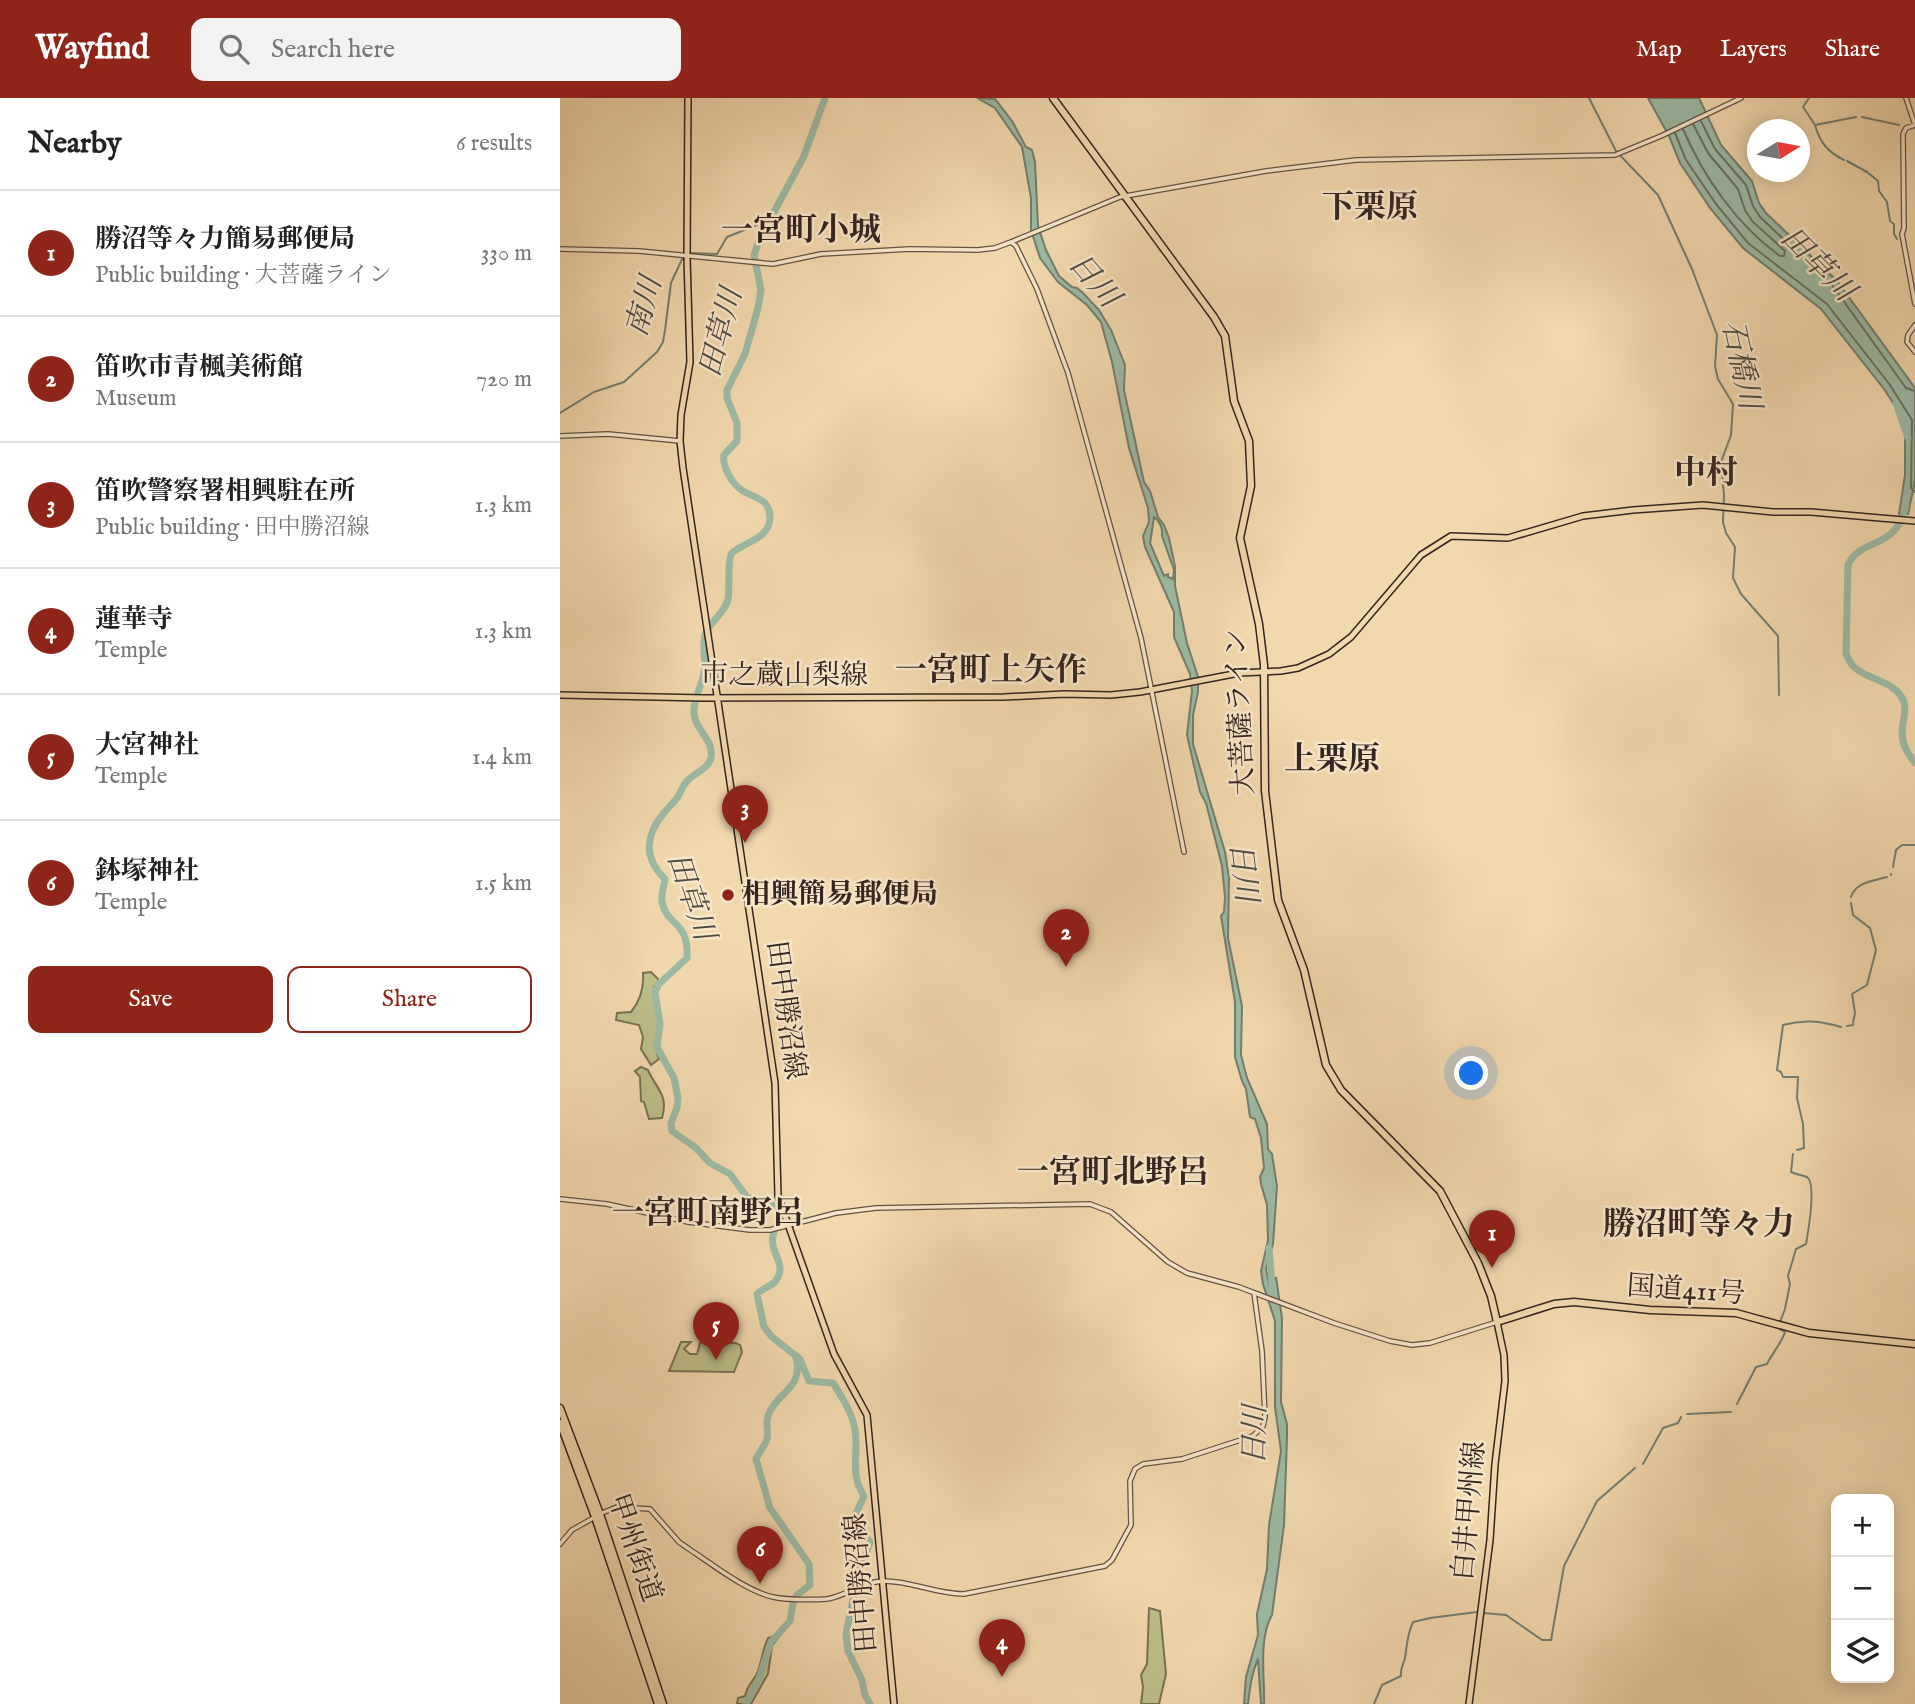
<!DOCTYPE html>
<html lang="en">
<head>
<meta charset="utf-8">
<style>
  :root { --surface:#fff; --page:#f2f2f2; --text:#222; --muted:#767676; --line:#e0e0e0; --accent:#8f2418 }
  body { margin:0; font-family:"IM FELL English","Noto Serif JP",serif; background:var(--page); color:var(--text) }
  .controls { position:absolute; right:21px; bottom:21px; display:grid; overflow:hidden; border-radius:14px; box-shadow:0 4px 18px #0003 }
  .controls button { width:63px; height:63px; display:grid; place-items:center; padding:0; border:0; border-bottom:2px solid var(--line); background:var(--surface); color:var(--text); font:35px sans-serif }
  .compass { position:absolute; left:1187px; top:21px; width:63px; height:63px; border-radius:50%; background:var(--surface); box-shadow:0 4px 18px #0003; rotate:79deg }
  .you { position:absolute; left:912px; top:976px; width:24px; height:24px; margin:-18px; border:5px solid #fff; border-radius:50%; background:#1a73e8; box-shadow:0 0 0 10px #1a73e833 }
  .badge { display:grid; place-items:center; width:46px; height:46px; border-radius:50%; background:var(--accent); color:#fff; font-size:23px; font-weight:700 }
  .pin { position:absolute; translate:-50% -58px; filter:drop-shadow(0 2px 4px #0008) }
  .pin::after { content:''; position:absolute; top:37px; width:24px; height:21px; background:inherit; clip-path:polygon(0 0,100% 0,50% 100%) }
  .list { margin:0; padding:0; list-style:none }
  h2 { display:flex; justify-content:space-between; align-items:center; height:91px; margin:0; padding:0 28px; font-size:30px }
  h2 small { font-size:23px; font-weight:400; color:var(--muted) }
  .list li { display:grid; grid-template-columns:46px 1fr auto; gap:21px; align-items:center; box-sizing:border-box; height:126px; padding:0 28px; border-top:2px solid var(--line) }
  .list b { display:block; font-size:26px; white-space:nowrap }
  .list p { margin:0; font-size:23px; white-space:nowrap; color:var(--muted) }
  .list em { font-size:23px; font-style:normal; color:var(--muted) }
  .actions { display:flex; gap:14px; padding:21px 28px }
  .actions a { flex:1; padding:16px 0; border:2px solid var(--accent); border-radius:14px; text-align:center; font-size:24px; color:var(--accent) }
  .actions .main { background:var(--accent); color:#fff }
  .icon { flex:none; width:38px; height:38px; fill:none; stroke:currentColor; stroke-width:2; stroke-linecap:round; stroke-linejoin:round }
  .map { position:relative; flex:none; width:1355px; height:1606px; overflow:hidden }
  header { display:flex; align-items:center; gap:42px; box-sizing:border-box; height:98px; padding:0 35px; background:var(--accent); color:#fff }
  header strong { font-size:33px }
  nav { display:flex; gap:38px; margin-inline-start:auto; font-size:24px }
  .search { width:490px; height:63px; background:var(--page); display:flex; align-items:center; gap:18px; box-sizing:border-box; padding:0 24px; border-radius:14px; color:var(--muted); font-size:26px }
  main { display:flex }
  aside { flex:1; background:var(--surface) }
  .map>svg:first-child { display:block }
</style>
</head>
<body>
<header>
<strong>Wayfind</strong>
<div class="search"><svg class="icon" aria-label="search" viewBox="0 0 24 24"><circle cx="10" cy="10" r="6"/><path d="M15 15l6 6"/></svg>Search here</div>
<nav><a>Map</a><a>Layers</a><a>Share</a></nav>
</header>
<main>
<aside>
<h2>Nearby<small>6 results</small></h2>
<ul class="list">
<li><span class="badge">1</span><div><b>勝沼等々力簡易郵便局</b><p>Public building · 大菩薩ライン</p></div><em>330 m</em></li>
<li><span class="badge">2</span><div><b>笛吹市青楓美術館</b><p>Museum</p></div><em>720 m</em></li>
<li><span class="badge">3</span><div><b>笛吹警察署相興駐在所</b><p>Public building · 田中勝沼線</p></div><em>1.3 km</em></li>
<li><span class="badge">4</span><div><b>蓮華寺</b><p>Temple</p></div><em>1.3 km</em></li>
<li><span class="badge">5</span><div><b>大宮神社</b><p>Temple</p></div><em>1.4 km</em></li>
<li><span class="badge">6</span><div><b>鉢塚神社</b><p>Temple</p></div><em>1.5 km</em></li>
</ul>
<div class="actions"><a class="main">Save</a><a>Share</a></div>
</aside>
<div class="map">
<svg width="1355" height="1606" viewBox="0 0 1355 1606">
  <rect width="100%" height="100%" fill="#f2d8ad"/>
  <filter id="stains"><feTurbulence type="fractalNoise" baseFrequency=".00286" numOctaves="4"/><feColorMatrix values="0 0 0 0 .2 0 0 0 0 .09 0 0 0 0 .02 0 0 0 .5 -.17"/></filter>
  <radialGradient id="worn" r=".72"><stop offset=".6" stop-color="#630" stop-opacity="0"/><stop offset="1" stop-color="#630" stop-opacity=".3"/></radialGradient>
  <path fill="#bdbe88" stroke="#787254" stroke-width="2" d="M91 874 98 881 99 885 94 889C94 900 98 911 98 922 99 936 93 948 99 961L91 967 81 951 83 939 79 927 56 922 57 915 71 914C80 903 84 890 83 875Z
    M81 969 88 972C96 991 109 996 102 1020L89 1021 84 1004 81 1003 80 979 75 973Z
    M146 1243 176 1245 180 1247 182 1254 174 1274 109 1273 121 1244H131L124 1251 130 1256H137L140 1245Z
    M589 1510 600 1513 606 1576 599 1606H581L583 1589 581 1577 587 1566Z
    M221 1536 212 1548 208 1576 191 1606H177L178 1600 185 1598C188 1584 195 1583 198 1573 202 1561 203 1551 208 1540Z"/>
  <path fill="#9cbaa6" stroke="#727f71" stroke-width="2" fill-rule="evenodd" d="M417 0 435 1 452 23 466 49 472 52 475 64 478 128 486 152 499 178 512 189 517 190 523 195 539 212 551 232 565 267 564 292 584 384 590 393 598 419 604 427 609 440 615 468V488L627 545 638 579V594L633 617V646L665 754 669 780 668 840 682 908 681 957 687 980 707 1026 708 1051 712 1056 717 1088 713 1146 706 1171 711 1195 716 1179 722 1220 721 1304 727 1326V1339L724 1427 712 1517C698 1542 705 1579 704 1606H701L698 1561C691 1577 690 1590 688 1606H684L686 1579 698 1537 697 1516 707 1471 709 1427 721 1353 715 1309V1223L703 1186 701 1173 708 1142 707 1107 701 1086 700 1079 704 1070 701 1040 695 1021 690 1019 686 991 682 983 675 959V904L661 818 664 814 665 799 662 768 646 705 640 694 627 637 632 593 630 576 614 539V514L585 449 583 438 589 424 588 410 569 350 552 264 541 224 527 207 498 184 480 160 471 132V100L462 49 435 10ZM594 419C600 423 603 431 602 438L614 472 613 481 608 479V476L604 478 590 445Z
    M1088 0H1139L1161 47 1192 83 1199 105 1206 115 1277 183 1355 290V383L1348 416H1339L1345 377V323L1324 291 1261 211 1183 150 1150 110 1120 65 1109 38Z"/>
  <g fill="none" stroke-linecap="round" stroke-linejoin="round">
    <path stroke="#687064" stroke-width="2" d="M1141 23 1155 51 1186 87 1193 108 1200 119 1272 187 1346 290 1355 293
      M1123 31C1144 80 1177 127 1220 158H1224L1225 153 1193 124 1185 112 1178 91 1148 55 1133 26
      M1115 35 1126 62 1156 106 1188 145 1267 206 1330 287 1352 322 1351 390 1355 394"/>
    <path stroke="#727f71" stroke-width="2" d="M1029 0 1056 53 1098 97 1132 171 1157 237 1155 268 1158 281 1173 306 1171 337 1161 364 1164 398 1163 424 1166 435 1175 449 1173 480 1181 496 1218 538 1219 597
      M1249 0 1243 9 1255 27 1296 19
      M1302 19 1339 27
      M1255 27C1260 45 1268 54 1284 62
      M1287 63 1307 74 1318 83 1319 93 1327 104 1330 123 1334 126V136L1337 141
      M130 155 157 156 167 139 207 123
      M0 315 34 294 64 284 97 254 103 244 105 232 111 185 123 159
      M1333 769 1336 752 1342 747H1355
      M1331 777V776
      M1291 799C1296 784 1313 783 1327 779
      M1291 805 1293 817 1310 830 1316 852 1307 887 1292 896 1295 915 1293 925
      M1287 928 1293 927
      M1237 1052 1244 1050 1243 1026 1237 1000 1238 979H1223L1221 974 1217 972 1223 927C1243 921 1260 923 1281 929
      M1220 1224 1225 1211 1230 1186 1228 1178 1236 1151 1246 1146C1248 1134 1257 1086 1247 1079 1242 1077 1235 1076 1231 1074L1233 1056
      M1177 1306 1196 1269 1207 1266C1213 1254 1221 1246 1225 1234L1218 1230
      M1127 1316 1171 1314
      M1083 1366 1103 1330 1118 1325 1121 1319
      M924 1515 946 1517 982 1542H991L1004 1468 1037 1403 1075 1370
      M814 1606 822 1587 841 1578C840 1570 843 1568 845 1560 847 1547 847 1537 853 1524L870 1520 917 1514"/>
    <path stroke="#9cbaa6" stroke-width="7" d="M265 0 244 58 199 142 194 157 201 192 198 210 185 256 167 292V300L177 325V343L164 357C162 369 172 386 183 393 195 400 211 401 210 421 208 442 185 443 172 455 167 461 170 492 168 502 164 516 149 524 145 537 142 546 145 559 145 569 144 586 130 604 135 621 139 634 154 644 151 660 148 671 136 674 128 682 123 687 121 694 117 700 113 705 108 710 103 716 85 738 84 761 105 781 104 788 101 796 102 804 107 829 129 822 127 860L99 886 95 894 100 926 97 949 114 980 118 1000 117 1010 111 1025 112 1033 136 1050 150 1065 170 1076 187 1099 211 1106 220 1115C219 1126 210 1136 213 1147 215 1158 224 1168 218 1179 214 1189 203 1189 197 1196L204 1229 212 1239 240 1261 249 1283 273 1285C282 1299 292 1315 295 1331 299 1357 289 1374 304 1398L295 1418 310 1445 298 1476 286 1536 288 1553 302 1582 305 1597 310 1606
      M1336 305 1348 340
      M1346 407C1336 454 1301 438 1288 467L1286 555C1293 582 1326 577 1341 598 1349 610 1342 622 1342 635 1342 647 1348 656 1355 665
      M709 1150 713 1197
      M186 1606 198 1583 211 1544 230 1523 233 1505 237 1497 250 1487 249 1466 210 1410 196 1361C199 1354 205 1348 207 1341 209 1333 205 1326 208 1318 216 1294 244 1291 236 1260"/>
    <defs>
      <path id="minor" d="M1346 0 1355 27 1346 30 1343 36 1344 130 1342 136 1355 206
        M451 144 560 99 706 73 796 62 1055 57 1101 38 1181 0
        M0 151 79 153 213 166 261 156 350 151 418 152 435 150 451 144 456 148 477 191 508 275 581 540 624 754
        M1355 227 1348 237 1347 244 1355 254
        M0 338 48 336 120 343
        M0 1101 47 1106 128 1124 190 1132H210L276 1115 316 1110 530 1106 551 1114 608 1164 627 1175 679 1189 774 1225 830 1243 852 1247 870 1245 937 1224
        M42 1415 57 1409 90 1411 119 1444 129 1451C152 1466 186 1493 213 1499 226 1502 254 1502 267 1501 287 1498 300 1484 324 1483 351 1483 376 1496 404 1496L545 1468 552 1462 571 1427 570 1383 575 1371 583 1366 622 1361 693 1338 703 1328 705 1319 702 1253 694 1195
        M0 1446 12 1432 35 1419"/>
      <path id="major" d="M128 0 127 159 130 264 121 317 120 343 123 370 215 985 218 1098 274 1256 307 1317 334 1606
        M0 597 144 600 444 599 504 596 551 597 580 594 679 575 721 573 738 570 769 556 791 539 861 457 891 438 948 440 1023 418 1073 412 1143 407 1213 414H1251L1355 423
        M909 1606 930 1442 935 1366 945 1283 944 1257 937 1224"/>
      <path id="highway" d="M493 0 654 219 665 238 674 303 689 343 691 388 680 440 699 526 704 567 705 693 718 802 744 872 766 967 781 992 880 1093 918 1165 931 1198 937 1224 994 1206 1014 1204 1090 1212 1176 1215 1249 1235 1355 1246
        M0 1310 40 1416 103 1606
        M0 1325 35 1419 98 1606"/>
    </defs>
    <use href="#minor" stroke="#635244" stroke-width="6"/>
    <use href="#major" stroke="#332621" stroke-width="8"/>
    <use href="#highway" stroke="#332621" stroke-width="9"/>
    <use href="#minor" stroke="#f7e6ca" stroke-width="3.5"/>
    <use href="#major" stroke="#f2d8ad" stroke-width="5"/>
    <use href="#highway" stroke="#f2d8ad" stroke-width="6"/>
  </g>
  <circle fill="#8f2418" stroke="#f7e6ca" stroke-width="2.5" cx="168" cy="797" r="7"/>
  <g text-anchor="middle" dominant-baseline="central" stroke-width="5" stroke-linejoin="round" paint-order="stroke">
    <g font-size="28" fill="#332621" stroke="#f7e6ca">
      <text x="224" y="578">市之蔵山梨線</text>
      <text transform="translate(681 614) rotate(-93)">大菩薩ライン</text>
      <text transform="translate(225 912) rotate(82)">田中勝沼線</text>
      <text transform="translate(1126 1193) rotate(4)">国道411号</text>
      <text transform="translate(910 1413) rotate(-85)">白井甲州線</text>
      <text transform="translate(74 1450) rotate(71)">甲州街道</text>
      <text transform="translate(302 1485) rotate(-95)">田中勝沼線</text>
    </g>
    <g font-size="28" font-weight="bold" fill="#332621" stroke="#f7e6ca" text-anchor="start">
      <text x="182" y="797">相興簡易郵便局</text>
    </g>
    <g font-size="30" font-style="italic" fill="#4d4b42" stroke="#f7e6ca">
      <text transform="translate(1257 167) rotate(45)">田草川</text>
      <text transform="translate(533 183) rotate(49)">日川</text>
      <text transform="translate(85 209) rotate(-74)">南川</text>
      <text transform="translate(162 235) rotate(-75)">田草川</text>
      <text transform="translate(1180 267) rotate(78)">石橋川</text>
      <text transform="translate(682 774) rotate(83)">日川</text>
      <text transform="translate(130 799) rotate(71)">田草川</text>
      <text transform="translate(696 1337) rotate(-89)">日川</text>
    </g>
    <g font-size="32" font-weight="bold" fill="#332621" stroke="#f7e6ca">
      <text x="810" y="110">下栗原</text>
      <text x="241" y="133">一宮町小城</text>
      <text x="1146" y="376">中村</text>
      <text x="431" y="573">一宮町上矢作</text>
      <text x="772" y="662">上栗原</text>
      <text x="553" y="1075">一宮町北野呂</text>
      <text x="148" y="1116">一宮町南野呂</text>
      <text x="1139" y="1127">勝沼町等々力</text>
    </g>
  </g>
  <rect width="100%" height="100%" filter="url(#stains)"/>
  <rect width="100%" height="100%" fill="url(#worn)"/>
</svg>
<div class="controls">
<button>+</button>
<button>−</button>
<button><svg class="icon" aria-label="layers" viewBox="0 0 24 24"><path d="M12 4l9 5-9 5-9-5zM3 14l9 5 9-5"/></svg></button>
</div>
<svg class="compass" viewBox="-18 -18 36 36"><path d="M0-13l5 13h-10z" fill="#e53935"/><path d="M0 13l5-13h-10z" fill="#767676"/></svg>
<div class="you"></div>
<div class="pin badge" style="left:932px;top:1170px">1</div>
<div class="pin badge" style="left:506px;top:869px">2</div>
<div class="pin badge" style="left:185px;top:745px">3</div>
<div class="pin badge" style="left:442px;top:1579px">4</div>
<div class="pin badge" style="left:156px;top:1262px">5</div>
<div class="pin badge" style="left:200px;top:1486px">6</div>
</div>
</main>
</body>
</html>
